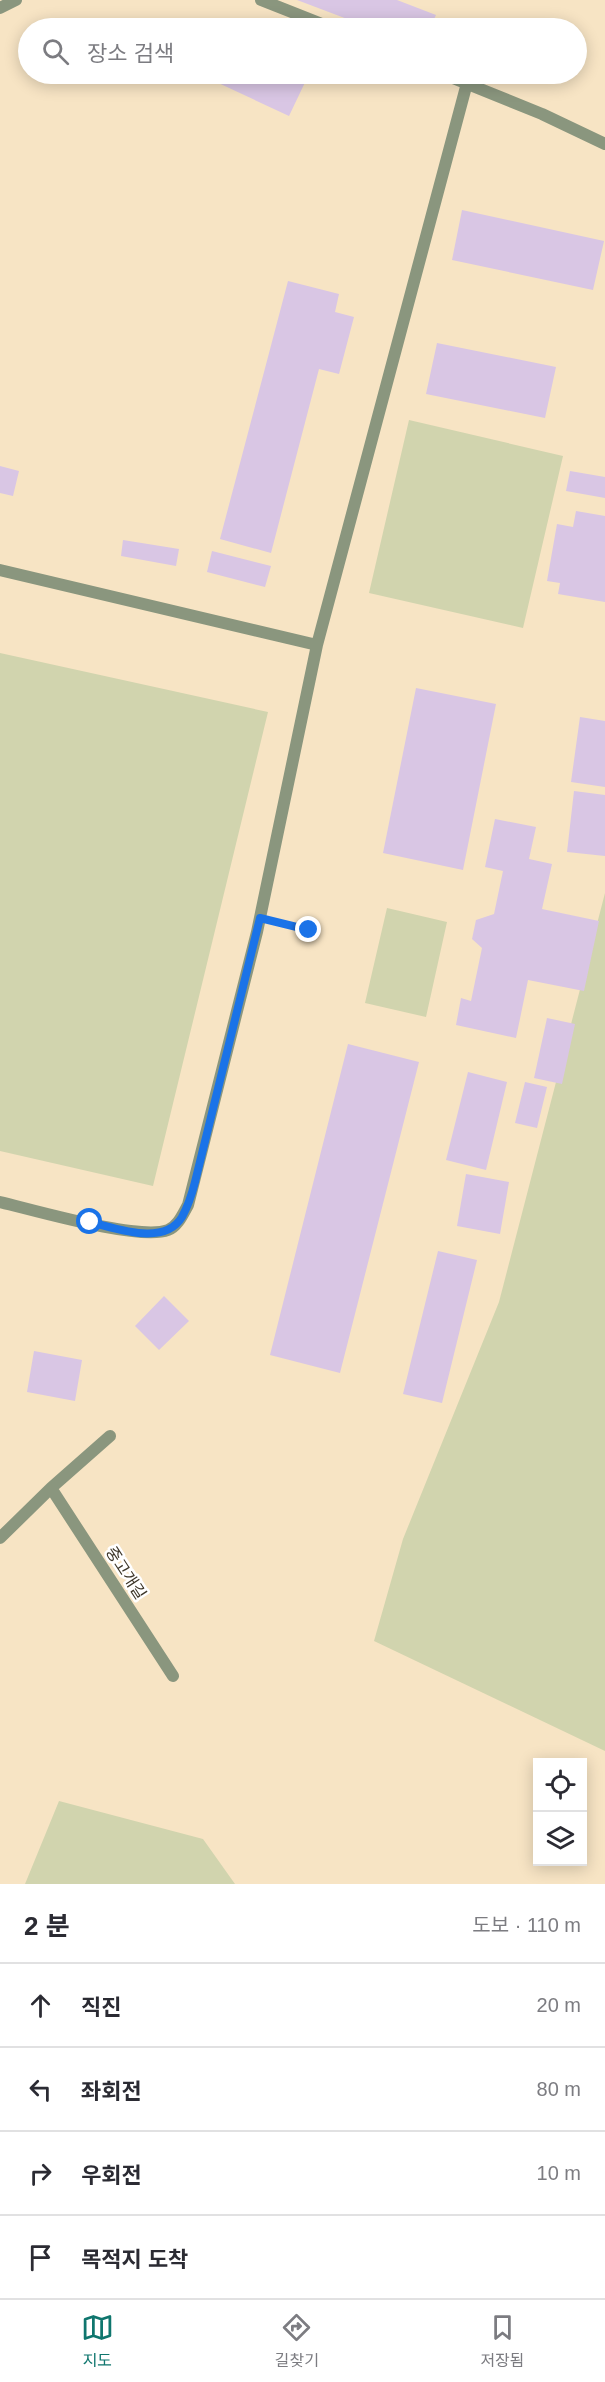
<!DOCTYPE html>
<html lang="ko">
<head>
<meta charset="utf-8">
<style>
  :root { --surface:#fff; --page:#f7f7f7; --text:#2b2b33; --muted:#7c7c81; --line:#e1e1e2; --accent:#0f766e }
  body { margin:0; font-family:Helvetica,"Noto Sans KR",sans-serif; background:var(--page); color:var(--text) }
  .controls { position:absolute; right:18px; bottom:18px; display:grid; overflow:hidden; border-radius:0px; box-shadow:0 3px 15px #0003 }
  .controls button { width:54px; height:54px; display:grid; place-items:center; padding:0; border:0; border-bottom:2px solid var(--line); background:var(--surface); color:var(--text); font:30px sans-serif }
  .stop { position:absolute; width:18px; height:18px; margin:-14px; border:4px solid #1a73e8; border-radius:50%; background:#fff }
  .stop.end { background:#1a73e8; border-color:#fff; box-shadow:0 2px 6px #0008 }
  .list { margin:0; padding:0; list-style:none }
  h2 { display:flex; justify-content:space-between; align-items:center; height:78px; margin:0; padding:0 24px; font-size:26px }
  h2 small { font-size:20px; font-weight:400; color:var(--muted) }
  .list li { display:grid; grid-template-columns:39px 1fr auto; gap:18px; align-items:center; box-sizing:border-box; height:84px; padding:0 24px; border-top:2px solid var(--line) }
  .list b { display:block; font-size:22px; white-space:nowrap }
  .list em { font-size:20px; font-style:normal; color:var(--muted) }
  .icon { flex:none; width:33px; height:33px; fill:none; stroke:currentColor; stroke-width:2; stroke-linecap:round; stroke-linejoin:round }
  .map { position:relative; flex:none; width:605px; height:1884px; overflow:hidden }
  .search { position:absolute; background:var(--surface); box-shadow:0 3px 15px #0003; left:18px; right:18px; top:18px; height:66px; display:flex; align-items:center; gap:15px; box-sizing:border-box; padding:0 21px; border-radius:33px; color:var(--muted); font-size:22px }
  .sheet { height:414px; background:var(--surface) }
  nav { display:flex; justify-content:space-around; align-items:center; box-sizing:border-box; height:84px; border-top:2px solid var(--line); background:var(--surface); font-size:16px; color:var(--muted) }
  nav a { display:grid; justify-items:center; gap:3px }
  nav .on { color:var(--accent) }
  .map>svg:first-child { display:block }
</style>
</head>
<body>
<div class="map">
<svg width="605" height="1884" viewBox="0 0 605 1884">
  <rect width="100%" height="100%" fill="#f7e4c4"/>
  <path fill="#d1d4ae" d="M409 420 563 456 523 628 369 593Z
    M0 653 268 712 153 1186 0 1151Z
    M605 893V1751L374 1641 403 1539 499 1302Z
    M387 908 447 922 426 1017 365 1003Z
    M59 1801 203 1839 235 1884H25Z"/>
  <path fill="#d9c6e4" d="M297 0H397L436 15 430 28H371Z
    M199 74H309L289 116Z
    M462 210 604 241 593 290 452 260Z
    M288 281 339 294 335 312 354 317 339 374 319 369 271 553 220 539Z
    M437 343 556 367 545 418 426 394Z
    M0 466 19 471 13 496 0 493Z
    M570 471 605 477V498L566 491Z
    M576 511 605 516V602L558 594 560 583 547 581 557 524 573 527Z
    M123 540 179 549 176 566 121 556Z
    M212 551 271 566 265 587 207 572Z
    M416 688 496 704 463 870 383 853Z
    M580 717 605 721V787L571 782Z
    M574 791 605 795V856L567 852Z
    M495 819 536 827 529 859 552 864 542 909 599 921 584 991 528 980 516 1038 456 1025 461 998 471 1001 482 948 472 939 476 920 494 914 503 871 485 867Z
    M547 1018 575 1024 562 1084 534 1078Z
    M348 1044 419 1062 340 1373 270 1355Z
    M468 1072 507 1082 486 1170 446 1160Z
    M525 1082 547 1087 537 1128 515 1123Z
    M466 1174 509 1182 500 1234 457 1226Z
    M438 1251 477 1260 442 1403 403 1394Z
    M164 1296 189 1321 159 1350 135 1326Z
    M34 1351 82 1360 75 1401 27 1392Z"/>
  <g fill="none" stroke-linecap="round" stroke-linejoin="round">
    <path stroke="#958872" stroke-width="4" stroke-dasharray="3 4.5" stroke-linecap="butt" d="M278 923 309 930"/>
    <path stroke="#8a967e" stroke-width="12" d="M261 0 332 28
      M0 8 16 0
      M443 74 542 114 605 144
      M0 570 317 645
      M0 1202C34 1210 140 1241 168 1230 178 1226 183 1214 188 1205L257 932 317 645 467 83"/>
    <path stroke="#8a967e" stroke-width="12" d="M51 1488 110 1436
      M0 1538 51 1488 173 1676"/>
  </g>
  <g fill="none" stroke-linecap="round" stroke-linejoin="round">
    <path stroke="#1a73e8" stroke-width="8" d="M90 1222C116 1228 164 1247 182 1217 188 1206 192 1194 195 1182L260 918 309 930"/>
  </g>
  <g text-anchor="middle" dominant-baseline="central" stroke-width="5" stroke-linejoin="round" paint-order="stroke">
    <g font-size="16" fill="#3d3629" stroke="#fff">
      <text transform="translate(126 1573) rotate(57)">중고개길</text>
    </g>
  </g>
</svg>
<div class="controls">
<button><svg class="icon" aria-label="locate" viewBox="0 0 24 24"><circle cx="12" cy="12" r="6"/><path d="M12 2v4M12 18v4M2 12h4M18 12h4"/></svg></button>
<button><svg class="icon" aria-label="layers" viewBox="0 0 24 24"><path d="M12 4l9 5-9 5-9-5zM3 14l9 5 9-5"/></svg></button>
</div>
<div class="stop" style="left:90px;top:1222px"></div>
<div class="stop end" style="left:309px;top:930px"></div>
<div class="search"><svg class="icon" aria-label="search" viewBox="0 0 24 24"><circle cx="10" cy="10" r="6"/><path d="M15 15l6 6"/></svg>장소 검색</div>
</div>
<section class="sheet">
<h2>2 분<small>도보 · 110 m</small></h2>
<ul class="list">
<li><svg class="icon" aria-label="ahead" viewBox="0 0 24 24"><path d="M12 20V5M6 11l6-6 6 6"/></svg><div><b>직진</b></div><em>20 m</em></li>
<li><svg class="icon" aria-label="left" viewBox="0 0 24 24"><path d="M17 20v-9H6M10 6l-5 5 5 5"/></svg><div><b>좌회전</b></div><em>80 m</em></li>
<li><svg class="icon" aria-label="right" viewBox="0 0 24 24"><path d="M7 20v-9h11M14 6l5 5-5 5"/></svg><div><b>우회전</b></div><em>10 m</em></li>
<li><svg class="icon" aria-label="arrive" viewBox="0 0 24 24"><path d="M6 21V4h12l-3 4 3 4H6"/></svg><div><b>목적지 도착</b></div></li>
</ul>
</section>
<nav>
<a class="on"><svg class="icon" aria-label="map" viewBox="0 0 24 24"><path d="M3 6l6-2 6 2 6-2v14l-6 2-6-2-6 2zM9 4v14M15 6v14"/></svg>지도</a>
<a><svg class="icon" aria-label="directions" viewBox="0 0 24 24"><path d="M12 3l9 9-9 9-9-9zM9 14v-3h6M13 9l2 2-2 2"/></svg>길찾기</a>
<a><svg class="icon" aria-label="saved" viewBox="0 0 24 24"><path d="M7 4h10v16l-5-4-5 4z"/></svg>저장됨</a>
</nav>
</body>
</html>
